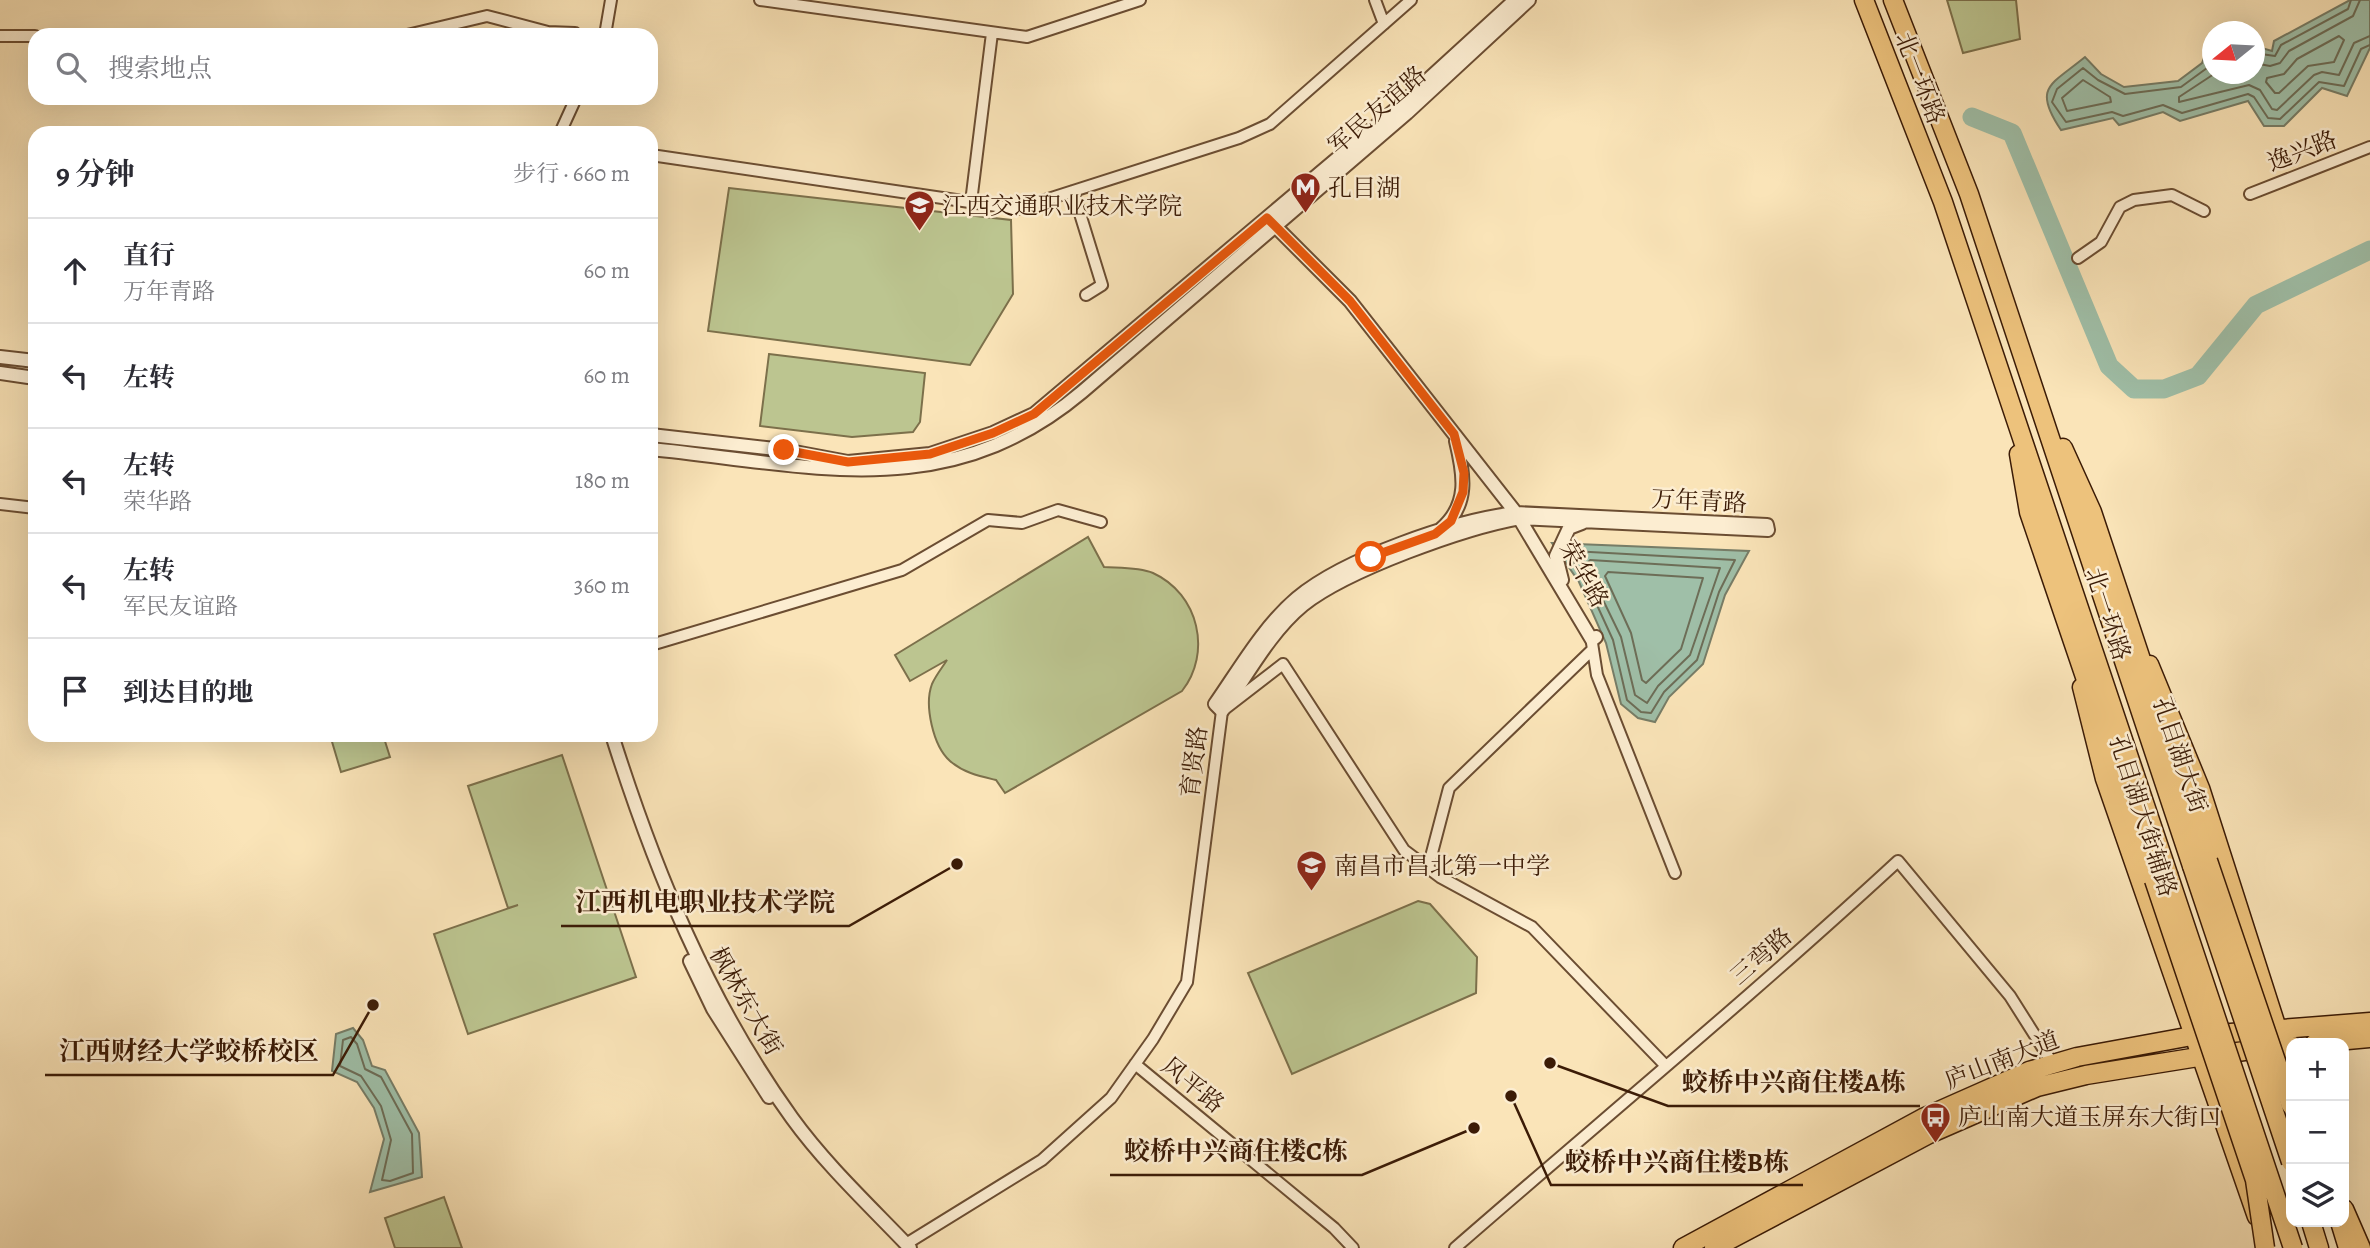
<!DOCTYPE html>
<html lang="zh">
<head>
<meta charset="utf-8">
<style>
  :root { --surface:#fff; --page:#f2f2f3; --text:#2b2b33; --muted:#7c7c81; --line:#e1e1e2 }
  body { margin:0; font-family:Alegreya,"Noto Serif SC",serif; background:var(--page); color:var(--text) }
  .controls { position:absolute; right:21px; bottom:21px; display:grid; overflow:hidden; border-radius:14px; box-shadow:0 7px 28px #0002 }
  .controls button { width:63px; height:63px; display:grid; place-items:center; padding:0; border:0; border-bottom:2px solid var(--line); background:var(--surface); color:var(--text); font:35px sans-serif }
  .compass { position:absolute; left:2202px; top:21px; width:63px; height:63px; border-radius:50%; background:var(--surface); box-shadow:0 7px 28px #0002; rotate:252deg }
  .stop { position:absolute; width:21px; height:21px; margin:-16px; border:5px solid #ea580c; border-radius:50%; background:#fff }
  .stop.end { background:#ea580c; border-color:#fff; box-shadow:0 2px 7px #0008 }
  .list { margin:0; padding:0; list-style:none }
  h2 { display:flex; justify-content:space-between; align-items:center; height:91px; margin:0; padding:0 28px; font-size:30px }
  h2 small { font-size:23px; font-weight:400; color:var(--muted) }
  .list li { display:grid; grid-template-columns:46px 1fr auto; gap:21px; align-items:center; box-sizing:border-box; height:105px; padding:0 28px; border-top:2px solid var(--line) }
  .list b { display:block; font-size:26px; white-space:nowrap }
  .list p { margin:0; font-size:23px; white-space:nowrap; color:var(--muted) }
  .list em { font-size:23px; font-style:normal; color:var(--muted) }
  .icon { flex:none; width:38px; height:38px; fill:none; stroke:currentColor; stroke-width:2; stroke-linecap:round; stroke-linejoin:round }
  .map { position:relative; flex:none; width:2370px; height:1248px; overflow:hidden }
  .search { position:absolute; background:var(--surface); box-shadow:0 7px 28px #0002; left:28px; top:28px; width:630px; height:77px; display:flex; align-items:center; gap:18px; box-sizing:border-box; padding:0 24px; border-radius:21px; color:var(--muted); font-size:26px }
  .panel { position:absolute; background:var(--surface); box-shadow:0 7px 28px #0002; left:28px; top:126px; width:630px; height:616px; border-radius:21px }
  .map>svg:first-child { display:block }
</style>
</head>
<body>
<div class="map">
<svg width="2370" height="1248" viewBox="0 0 2370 1248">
  <rect width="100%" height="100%" fill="#fae4b8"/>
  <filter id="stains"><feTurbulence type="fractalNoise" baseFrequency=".00286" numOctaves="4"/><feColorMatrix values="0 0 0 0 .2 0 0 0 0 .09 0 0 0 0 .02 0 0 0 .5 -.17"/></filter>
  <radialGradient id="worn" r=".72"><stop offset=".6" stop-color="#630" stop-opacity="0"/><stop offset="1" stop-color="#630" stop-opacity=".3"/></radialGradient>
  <path fill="#bcc590" stroke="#7c704b" stroke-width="2" d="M1947 0H2016L2020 39 1963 53Z
    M729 188 1011 220 1013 294 970 365 708 331Z
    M769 354 925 373 920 422 913 432 852 437 760 426Z
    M1088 537 1104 567C1119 568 1139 567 1153 573 1199 594 1212 653 1182 691L1005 793 996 780C979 776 964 773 950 761 933 746 924 705 932 684 936 675 942 668 947 660L910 681 895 655Z
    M330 735H383L390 757 341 772Z
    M562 755 636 977 468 1034 434 934 518 905 508 908 468 786Z
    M1418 901 1430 904 1477 957 1476 993 1292 1074 1248 973Z
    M444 1197 462 1248H395L385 1218Z"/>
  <path fill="#9fbfa8" stroke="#777d67" stroke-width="2" d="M2350 0H2370V48L2347 96 2322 88 2284 126H2264L2248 101 2180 121 2163 112 2119 125 2113 118 2061 130C2032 87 2051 85 2085 57L2101 74 2124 87 2178 81 2202 63 2212 37V74H2254L2255 46 2272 51 2274 41Z
    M1552 543 1749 551 1725 595 1703 664 1669 697 1655 722 1638 718 1621 704 1606 643 1579 582Z
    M353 1028 363 1040 372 1066 385 1070 419 1133 422 1177 370 1192 384 1139 374 1108 357 1082 332 1071 336 1034Z"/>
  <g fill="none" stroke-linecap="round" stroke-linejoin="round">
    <path stroke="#6d6d57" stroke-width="2" d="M2339 36 2344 40 2334 62 2308 66 2279 93H2275L2266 82 2267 78 2284 74 2297 59Z
      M2254 53 2275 56 2281 45 2348 9 2351 0
      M2212 56 2207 68 2181 87 2125 94 2098 80 2083 68 2057 89 2052 102 2066 122 2112 112 2123 116 2163 105 2182 113 2248 94 2254 97 2268 118 2280 119 2319 82 2344 86 2361 49 2370 45
      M2254 63 2270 66 2280 63 2289 51 2353 16 2360 0
      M2214 74 2179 97V102L2249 85 2260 90 2272 109 2277 110 2314 75 2322 72 2339 75 2354 43 2370 36
      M2083 80 2110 97 2111 102 2067 111 2062 98Z
      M1572 551 1735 560 1719 592 1697 660 1664 692 1651 713 1641 712 1627 700 1613 640 1585 579 1569 556Z
      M1590 560 1720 568 1690 655 1658 686 1647 703 1635 695 1621 637 1586 565Z
      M1608 572 1703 578 1681 649 1646 683 1642 680 1631 633 1605 576Z
      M351 1037 357 1044 365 1069 381 1077 412 1134 413 1173 390 1181 382 1180 391 1140 381 1106 361 1076 340 1066 343 1040Z"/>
    <path stroke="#9fbfa8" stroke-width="19" d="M1972 117 2012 133 2109 366 2134 389H2164L2198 376 2256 305 2370 250"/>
    <defs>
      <path id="minor" d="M760 0 1027 37 1140 0
        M1375 0 1384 24
        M407 35 487 16 548 32 575 33
        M605 35 611 0
        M0 36H35
        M560 133 576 98
        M651 155 1017 209 1239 138 1270 124 1411 0
        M1073 191 1102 285 1086 295
        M2250 194 2370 147
        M971 202 992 33
        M2078 258 2101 242 2120 207 2134 200 2172 195 2204 211
        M0 504 35 508
        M1592 643 1597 675 1675 873
        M651 645 902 570 988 520 1022 523 1058 510 1101 522
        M1428 868 1449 788 1593 649
        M1135 1064 1334 1228 1353 1248
        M906 1244 1042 1160 1111 1098 1153 1039 1187 982 1222 711 1283 664 1404 850 1440 877 1532 927 1665 1065
        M1455 1248C1603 1119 1754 994 1898 861L2010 996 2053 1064"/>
      <path id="tertiary" d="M1272 223 1350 301 1516 513 1592 640 1596 637
        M0 357 35 361
        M0 373 35 378
        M651 435 784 450 848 462 930 454 993 433 1034 414 1397 108 1515 0
        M651 449C811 465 946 506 1082 392L1407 113 1529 0
        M1516 513 1767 525 1768 530 1520 518C1464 528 1347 570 1303 605 1270 632 1247 676 1222 711L1215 704C1240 668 1264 626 1297 598 1345 558 1456 520 1516 513Z
        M1440 530C1470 505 1464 474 1456 441
        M1562 580 1556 556 1569 528 1582 523
        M612 735C655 871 708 1001 792 1118 826 1165 870 1206 910 1248
        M690 961 713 1009 769 1097"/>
      <path id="primary" d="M2150 664 2201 788 2291 1069
        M2081 687 2104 779 2256 1217
        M2339 1222 2347 1248"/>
      <path id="trunk" d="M1864 0 1943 202 2168 874
        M1893 0 1969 194 2192 866
        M2063 448 2092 512 2208 861
        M2019 454 2029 512 2154 880
        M2315 1043 2370 1038
        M2344 1209 2361 1248
        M2311 1222 2319 1248
        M1683 1248 1925 1117 2029 1071 2077 1057 2192 1036 2370 1022
        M1714 1248 1929 1134 2037 1087 2086 1075 2198 1057 2291 1045"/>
    </defs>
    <use href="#minor" stroke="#6b4d32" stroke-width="14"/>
    <use href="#tertiary" stroke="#6b4d32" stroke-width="16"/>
    <use href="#primary" stroke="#3b1b06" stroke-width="19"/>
    <use href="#trunk" stroke="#3b1b06" stroke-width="21"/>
    <use href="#minor" stroke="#fcedd1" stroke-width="10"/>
    <use href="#tertiary" stroke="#fcedd1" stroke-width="12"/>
    <use href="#primary" stroke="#edc27c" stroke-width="16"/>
    <use href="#trunk" stroke="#edc27c" stroke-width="18"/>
    <defs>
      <path id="trunk-bridge" d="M2208 861 2291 1105
        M2192 866 2291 1162
        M2168 874 2293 1248
        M2154 880 2255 1180 2265 1248"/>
    </defs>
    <use href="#trunk-bridge" stroke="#3b1b06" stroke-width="21" stroke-linecap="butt"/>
    <use href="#trunk-bridge" stroke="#edc27c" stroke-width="18"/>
  </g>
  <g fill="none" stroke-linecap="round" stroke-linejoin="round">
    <path stroke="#ea580c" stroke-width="9" d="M784 450 848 462 930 454 993 433 1034 414 1267 218 1350 301 1454 434 1464 473 1463 492 1451 521 1435 534 1371 557"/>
  </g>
  <defs>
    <symbol id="metro-pin" viewBox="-11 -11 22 30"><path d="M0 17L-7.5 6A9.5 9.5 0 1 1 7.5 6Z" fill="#8f2418" stroke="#fcedd1"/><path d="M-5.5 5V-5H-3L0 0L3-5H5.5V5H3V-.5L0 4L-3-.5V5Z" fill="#fff"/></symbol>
    <symbol id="university-pin" viewBox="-11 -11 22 30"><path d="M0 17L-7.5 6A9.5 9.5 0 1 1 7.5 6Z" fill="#8f2418" stroke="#fcedd1"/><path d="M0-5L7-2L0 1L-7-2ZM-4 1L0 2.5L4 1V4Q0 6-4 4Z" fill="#fff"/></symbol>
    <symbol id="school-pin" viewBox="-11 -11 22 30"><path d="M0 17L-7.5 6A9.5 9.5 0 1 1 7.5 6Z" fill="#8f2418" stroke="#fcedd1"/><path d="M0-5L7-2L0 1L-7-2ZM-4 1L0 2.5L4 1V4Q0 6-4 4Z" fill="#fff"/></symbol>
    <symbol id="bus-pin" viewBox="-11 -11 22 30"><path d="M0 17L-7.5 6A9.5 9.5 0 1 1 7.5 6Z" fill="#8f2418" stroke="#fcedd1"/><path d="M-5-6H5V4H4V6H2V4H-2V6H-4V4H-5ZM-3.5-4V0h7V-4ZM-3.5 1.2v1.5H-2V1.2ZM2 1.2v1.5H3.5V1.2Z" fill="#fff"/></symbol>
  </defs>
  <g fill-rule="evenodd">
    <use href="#metro-pin" x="1288" y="170" width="35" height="47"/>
    <use href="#university-pin" x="902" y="188" width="35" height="47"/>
    <use href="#school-pin" x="1294" y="848" width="35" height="47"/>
    <use href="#bus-pin" x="1918" y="1100" width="35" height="47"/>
  </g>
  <g text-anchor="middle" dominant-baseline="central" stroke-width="5" stroke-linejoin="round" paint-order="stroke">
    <g font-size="24" fill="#3b1b06" stroke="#fcedd1">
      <text transform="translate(1920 78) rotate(69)">北一环路</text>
      <text transform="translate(1377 110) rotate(-41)">军民友谊路</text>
      <text transform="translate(2302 151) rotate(-21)">逸兴路</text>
      <text transform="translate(1699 501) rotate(3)">万年青路</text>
      <text transform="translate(1584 574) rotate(60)">荣华路</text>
      <text transform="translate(2108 614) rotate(72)">北一环路</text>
      <text transform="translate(2180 755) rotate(71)">孔目湖大街</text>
      <text transform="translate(1194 762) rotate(-83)">育贤路</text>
      <text transform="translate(2143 816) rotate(72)">孔目湖大街辅路</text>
      <text transform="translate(1761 956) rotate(-41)">三弯路</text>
      <text transform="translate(746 1001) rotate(60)">枫林东大街</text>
      <text transform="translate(2002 1060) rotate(-21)">庐山南大道</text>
      <text transform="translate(1193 1085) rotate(39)">风平路</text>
    </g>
    <g font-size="24" fill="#3b1b06" stroke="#fcedd1" text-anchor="start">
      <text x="1328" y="188">孔目湖</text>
      <text x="942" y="206">江西交通职业技术学院</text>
      <text x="1334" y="866">南昌市昌北第一中学</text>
      <text x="1958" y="1117">庐山南大道玉屏东大街口</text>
    </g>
  </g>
  <path fill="none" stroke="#3b1b06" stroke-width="2.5" d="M957 864L849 926H561M373 1005L333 1075H45M1550 1063L1668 1106H1920M1474 1128L1362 1175H1110M1511 1096L1551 1185H1803"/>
  <g fill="#3b1b06" stroke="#fcedd1" stroke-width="2.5">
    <circle cx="957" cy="864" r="7"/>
    <circle cx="373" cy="1005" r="7"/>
    <circle cx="1550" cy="1063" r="7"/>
    <circle cx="1474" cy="1128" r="7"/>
    <circle cx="1511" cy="1096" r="7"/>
  </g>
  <g font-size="26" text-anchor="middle" font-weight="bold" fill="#3b1b06" stroke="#fcedd1" stroke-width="5" stroke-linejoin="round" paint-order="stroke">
    <text x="705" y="911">江西机电职业技术学院</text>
    <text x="189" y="1060">江西财经大学蛟桥校区</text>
    <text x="1794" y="1091">蛟桥中兴商住楼A栋</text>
    <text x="1236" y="1160">蛟桥中兴商住楼C栋</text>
    <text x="1677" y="1171">蛟桥中兴商住楼B栋</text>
  </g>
  <rect width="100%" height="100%" filter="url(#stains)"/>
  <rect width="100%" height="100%" fill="url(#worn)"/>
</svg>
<div class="controls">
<button>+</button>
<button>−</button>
<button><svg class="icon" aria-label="layers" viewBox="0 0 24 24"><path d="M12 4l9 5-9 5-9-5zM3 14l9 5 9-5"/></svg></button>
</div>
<svg class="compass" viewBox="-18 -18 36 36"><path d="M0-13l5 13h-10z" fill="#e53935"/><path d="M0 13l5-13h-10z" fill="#7c7c81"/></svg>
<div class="stop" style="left:1371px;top:557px"></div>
<div class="stop end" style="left:784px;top:450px"></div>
<div class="search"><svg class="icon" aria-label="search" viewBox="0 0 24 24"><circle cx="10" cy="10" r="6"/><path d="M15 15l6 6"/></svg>搜索地点</div>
<section class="panel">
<h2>9 分钟<small>步行 · 660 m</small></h2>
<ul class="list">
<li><svg class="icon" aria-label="ahead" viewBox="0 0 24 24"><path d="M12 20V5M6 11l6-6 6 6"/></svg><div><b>直行</b><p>万年青路</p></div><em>60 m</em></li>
<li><svg class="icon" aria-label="left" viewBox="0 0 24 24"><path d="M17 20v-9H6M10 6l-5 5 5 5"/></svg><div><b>左转</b></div><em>60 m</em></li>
<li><svg class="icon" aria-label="left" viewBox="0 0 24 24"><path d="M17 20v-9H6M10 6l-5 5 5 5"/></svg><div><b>左转</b><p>荣华路</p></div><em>180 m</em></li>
<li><svg class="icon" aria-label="left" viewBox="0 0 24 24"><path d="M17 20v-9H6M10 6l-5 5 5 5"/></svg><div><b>左转</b><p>军民友谊路</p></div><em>360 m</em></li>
<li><svg class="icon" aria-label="arrive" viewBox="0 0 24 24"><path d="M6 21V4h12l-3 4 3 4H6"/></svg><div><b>到达目的地</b></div></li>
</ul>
</section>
</div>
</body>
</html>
